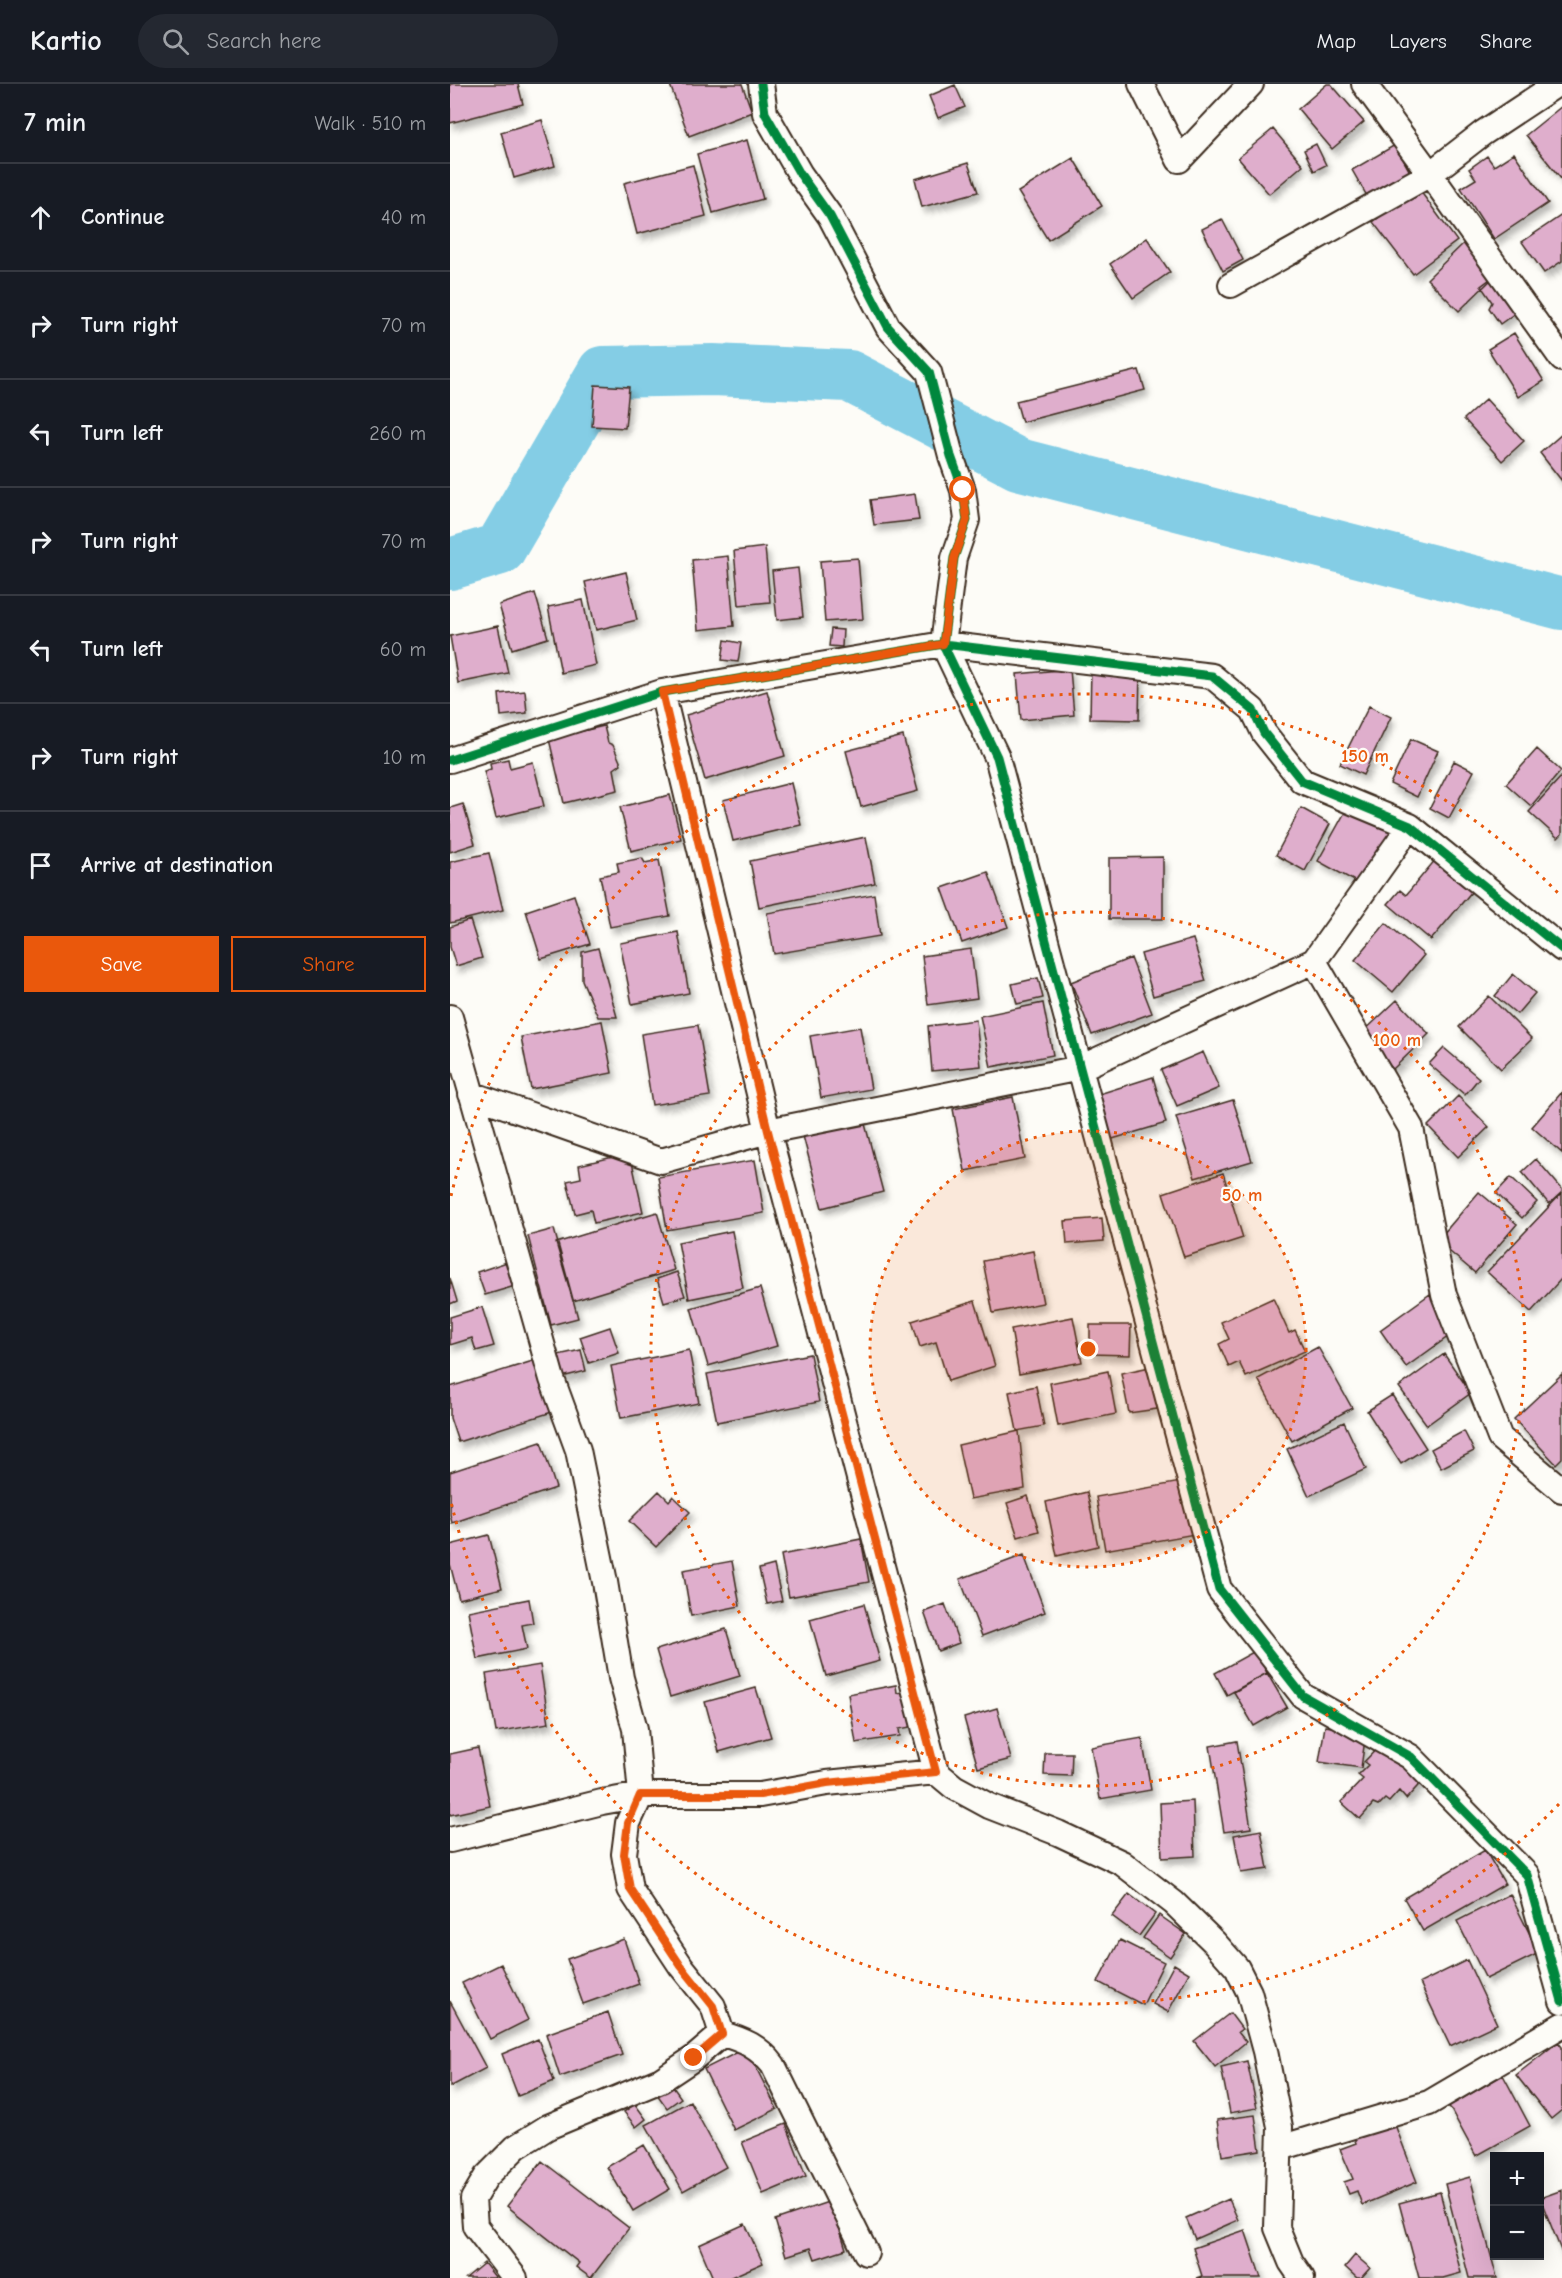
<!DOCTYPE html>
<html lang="en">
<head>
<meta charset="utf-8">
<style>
  :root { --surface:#171b24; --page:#242831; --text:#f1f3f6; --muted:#9ea1a6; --line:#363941; --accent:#ea580c }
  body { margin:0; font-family:"Comic Neue",sans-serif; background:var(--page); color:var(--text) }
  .controls { position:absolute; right:18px; bottom:18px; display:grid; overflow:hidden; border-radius:0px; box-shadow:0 6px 24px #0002 }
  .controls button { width:54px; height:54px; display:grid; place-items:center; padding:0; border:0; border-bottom:2px solid var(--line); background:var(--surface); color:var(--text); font:30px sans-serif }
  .stop { position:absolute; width:18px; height:18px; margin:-14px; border:4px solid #ea580c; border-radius:50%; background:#fff }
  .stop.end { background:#ea580c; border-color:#fff; box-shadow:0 2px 6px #0008 }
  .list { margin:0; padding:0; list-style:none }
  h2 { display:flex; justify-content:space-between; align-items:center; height:78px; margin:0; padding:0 24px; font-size:26px }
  h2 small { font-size:20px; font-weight:400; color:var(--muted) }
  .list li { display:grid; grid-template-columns:39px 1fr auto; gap:18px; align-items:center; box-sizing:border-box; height:108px; padding:0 24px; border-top:2px solid var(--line) }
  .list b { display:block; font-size:22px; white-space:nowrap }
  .list em { font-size:20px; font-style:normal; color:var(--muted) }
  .actions { display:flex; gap:12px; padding:18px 24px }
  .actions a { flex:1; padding:14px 0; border:2px solid var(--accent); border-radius:0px; text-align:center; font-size:21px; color:var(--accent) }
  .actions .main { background:var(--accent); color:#fff }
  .icon { flex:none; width:33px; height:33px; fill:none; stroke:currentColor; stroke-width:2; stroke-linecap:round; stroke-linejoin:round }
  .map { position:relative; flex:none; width:1112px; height:2194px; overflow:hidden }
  header { display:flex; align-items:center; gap:36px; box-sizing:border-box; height:84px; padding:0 30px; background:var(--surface); border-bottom:2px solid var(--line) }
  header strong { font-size:28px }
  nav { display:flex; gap:33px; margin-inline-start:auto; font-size:21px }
  .search { width:420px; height:54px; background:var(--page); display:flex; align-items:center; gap:15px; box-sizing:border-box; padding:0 21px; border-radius:33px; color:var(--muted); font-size:22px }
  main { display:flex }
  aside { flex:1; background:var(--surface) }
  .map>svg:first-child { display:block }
</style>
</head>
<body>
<header>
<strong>Kartio</strong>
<div class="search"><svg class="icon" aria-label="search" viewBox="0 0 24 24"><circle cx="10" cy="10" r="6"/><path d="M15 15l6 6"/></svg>Search here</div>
<nav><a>Map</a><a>Layers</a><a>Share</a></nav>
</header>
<main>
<aside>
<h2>7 min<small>Walk · 510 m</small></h2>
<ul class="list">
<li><svg class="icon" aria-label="ahead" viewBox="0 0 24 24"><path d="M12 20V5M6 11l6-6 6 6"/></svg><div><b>Continue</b></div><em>40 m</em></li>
<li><svg class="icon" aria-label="right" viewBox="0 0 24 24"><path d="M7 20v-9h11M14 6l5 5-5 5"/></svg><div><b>Turn right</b></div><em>70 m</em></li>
<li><svg class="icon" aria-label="left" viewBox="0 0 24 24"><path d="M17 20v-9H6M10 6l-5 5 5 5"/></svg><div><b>Turn left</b></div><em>260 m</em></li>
<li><svg class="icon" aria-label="right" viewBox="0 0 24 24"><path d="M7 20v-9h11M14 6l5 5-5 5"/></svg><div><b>Turn right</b></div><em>70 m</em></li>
<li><svg class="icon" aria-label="left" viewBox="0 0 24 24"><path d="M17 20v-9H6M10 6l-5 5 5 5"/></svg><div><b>Turn left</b></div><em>60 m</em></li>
<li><svg class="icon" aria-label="right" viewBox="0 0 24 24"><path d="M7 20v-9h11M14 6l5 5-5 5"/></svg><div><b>Turn right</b></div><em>10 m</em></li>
<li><svg class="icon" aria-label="arrive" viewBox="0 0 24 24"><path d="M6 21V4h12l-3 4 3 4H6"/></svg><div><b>Arrive at destination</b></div></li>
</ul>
<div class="actions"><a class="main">Save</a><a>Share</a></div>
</aside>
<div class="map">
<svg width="1112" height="2194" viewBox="0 0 1112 2194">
  <defs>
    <filter id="shadow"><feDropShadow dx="3.5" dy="6" stdDeviation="3" flood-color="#0004"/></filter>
  </defs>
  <rect width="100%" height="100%" fill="#fdfcf7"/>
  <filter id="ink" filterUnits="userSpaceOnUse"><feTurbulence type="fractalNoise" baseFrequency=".0167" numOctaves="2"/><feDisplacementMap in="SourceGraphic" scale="12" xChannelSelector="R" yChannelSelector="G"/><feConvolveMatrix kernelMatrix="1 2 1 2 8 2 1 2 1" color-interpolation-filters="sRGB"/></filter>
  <g filter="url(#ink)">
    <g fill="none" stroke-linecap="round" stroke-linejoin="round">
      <path stroke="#84cde5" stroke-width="52" d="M0 480 50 465 153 288 263 286 399 292 568 380 1112 520"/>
    </g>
    <path fill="#dfaecc" stroke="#3b2a1e" stroke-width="1.5" filter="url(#shadow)" d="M0 0H68L73 20 0 39Z
      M223 0H292L302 28 239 52 220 1Z
      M877 0H881L914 38 882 65 848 25Z
      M505 1 515 23 488 34 479 12Z
      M1112 22V96L1076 51Z
      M92 36 105 82 64 94 51 48Z
      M823 45 853 81 819 110 788 74Z
      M297 56 313 115 263 129 247 70Z
      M866 60 876 81 864 87 854 66Z
      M945 61 960 88 917 112 902 86Z
      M1064 69 1098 119 1044 155 1011 104 1026 95 1019 85 1037 72 1044 82Z
      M623 74 652 122 598 156 568 108Z
      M518 79 528 108 472 123 465 95Z
      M243 81 256 132 187 150 174 99Z
      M968 104 1007 157 963 190 923 138Z
      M1112 131V177L1094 189 1072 158Z
      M772 135 793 176 773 187 752 145Z
      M697 154 720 188 683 214 660 180Z
      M1017 156 1048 189 1009 227 977 195Z
      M1048 189 1072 224 1050 240 1039 224 1042 218 1031 202Z
      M1064 249 1094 297 1068 313 1038 265Z
      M689 286 695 306 572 338 566 317Z
      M145 301 179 303 175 344 142 342Z
      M1036 315 1074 357 1052 377 1014 335Z
      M1112 350V397L1090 369Z
      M465 410 469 436 424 441 420 416Z
      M315 463 320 518 289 521 284 467Z
      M278 472 284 542 248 546 242 476Z
      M408 474 413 535 375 538 370 477Z
      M348 484 353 533 327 536 322 487Z
      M176 488 187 536 146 546 135 498Z
      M85 509 98 554 62 565 49 521Z
      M133 516 146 581 111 589 98 523Z
      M48 542 58 589 8 599 0 552Z
      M381 545 393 546 392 563 379 562Z
      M275 556 291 559 288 578 272 576Z
      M641 583 690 584 689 636 640 635Z
      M620 585 624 631 571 636 567 590Z
      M75 607 77 629 51 632 49 610Z
      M317 607 335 672 255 696 236 631Z
      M919 622 941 633 913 691 890 680Z
      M154 642 158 659 163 661 171 680 164 685 168 706 114 719 99 655Z
      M453 652 468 707 411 723 396 667Z
      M961 655 988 667 967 713 940 700Z
      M1087 665 1111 687 1081 722 1056 700Z
      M58 675 60 684 83 678 94 722 46 734 34 687 41 685 40 679Z
      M1004 677 1024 687 999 734 980 724Z
      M1112 692V750L1108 754 1079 728Z
      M341 699 351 741 283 757 273 716Z
      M220 711 231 755 181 767 170 723Z
      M13 720 25 760 0 768V724Z
      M899 721 942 744 910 800 868 777Z
      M851 724 880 740 855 787 826 771Z
      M416 753 425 799 309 823 300 777Z
      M39 769 53 826 0 839V778Z
      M713 773V835H659V774Z
      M192 774 195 779 209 776 220 832 160 843 150 792 169 788 167 779Z
      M986 775 1023 806 981 856 938 820 950 806 956 811Z
      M538 788 558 843 512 859 492 804Z
      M424 810 430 852 324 870 317 829Z
      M124 811 140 860 91 875 76 827Z
      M20 836 32 874 6 882 0 863V843Z
      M936 839 974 871 943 908 905 876Z
      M228 848 239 909 182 920 170 859Z
      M743 855 756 897 703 912 691 870Z
      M148 864 167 933H148L132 896V868Z
      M521 865 527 914 478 921 472 872Z
      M681 874 702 929 642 951 621 898Z
      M1063 890 1085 909 1067 930 1045 912Z
      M588 894 593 914 567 920 562 900Z
      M1039 912 1082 955 1051 985 1009 943Z
      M947 916 979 950 943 985 911 950Z
      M593 919 603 971 541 983 530 932Z
      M526 936 531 982 482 987 478 942Z
      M152 937 162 989 81 1005 71 953Z
      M248 941 260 1012 202 1021 191 950Z
      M410 943 421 1005 371 1014 360 952Z
      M994 964 1029 994 1015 1011 979 980Z
      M753 968 769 1004 727 1022 711 986Z
      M703 993 716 1039 659 1056 646 1011Z
      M1112 1008V1069L1082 1043Z
      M1008 1012 1039 1043 1008 1073 978 1042Z
      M563 1013 575 1075 515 1087 503 1025Z
      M783 1016 802 1077 745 1094 726 1033Z
      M414 1036 433 1108 372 1124 353 1052Z
      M180 1069 193 1128 144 1139 141 1126 125 1130 117 1097 131 1094 129 1081Z
      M1086 1075 1112 1105V1108L1099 1120 1072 1088Z
      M305 1076 314 1129 217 1146 208 1093Z
      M773 1089 793 1154 734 1173 713 1109Z
      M1061 1093 1087 1118 1072 1134 1046 1109Z
      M1029 1108 1067 1140 1025 1189 987 1157Z
      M1112 1109V1194L1081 1228 1037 1188Z
      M207 1128 224 1186 123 1217 106 1159Z
      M652 1134 654 1157 617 1160 615 1137Z
      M104 1145 128 1234 101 1241 78 1152Z
      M282 1147 293 1204 239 1215 228 1158Z
      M583 1167 593 1219 543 1229 533 1177Z
      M57 1178 65 1202 35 1211 27 1188Z
      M227 1188 235 1212 214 1218 207 1195Z
      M0 1194 7 1217 0 1220Z
      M310 1204 327 1262 258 1282 241 1224Z
      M980 1210 1006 1247 956 1283 930 1246Z
      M823 1214 839 1249 845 1246 855 1267 796 1293 789 1278 779 1283 769 1260 779 1255 771 1238Z
      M525 1217 545 1282 498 1297 486 1258 470 1263 462 1237Z
      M32 1223 44 1262 26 1267 22 1254 0 1261V1233Z
      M623 1233 632 1278 569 1290 561 1245Z
      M640 1241H681L680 1271 640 1270Z
      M160 1243 169 1269 139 1279 130 1253Z
      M868 1263 902 1324 842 1357 808 1295Z
      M131 1266 136 1287 112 1293 108 1271Z
      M239 1266 249 1319 171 1334 161 1282Z
      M360 1270 369 1318 267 1338 257 1290Z
      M994 1270 1021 1309 977 1341 949 1303Z
      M86 1276 102 1328 8 1358 0 1334V1303Z
      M700 1283 707 1325 679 1329 671 1289Z
      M658 1287 666 1330 608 1342 600 1299Z
      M1112 1290V1374L1106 1380 1064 1335Z
      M586 1302 594 1342 567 1347 559 1308Z
      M942 1311 976 1364 951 1380 917 1327Z
      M894 1338 916 1385 859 1412 837 1365Z
      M569 1347 575 1405 520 1415 508 1361Z
      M1014 1347 1024 1367 991 1384 981 1365Z
      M91 1358 106 1404 2 1439 0 1431V1388Z
      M736 1397 745 1450 655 1466 646 1413Z
      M209 1407 219 1417 223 1412 240 1428 206 1463 179 1437Z
      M637 1408 648 1462 607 1472 596 1418Z
      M578 1412 589 1447 568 1453 557 1419Z
      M39 1451 52 1504 9 1515 0 1480V1461Z
      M411 1455 419 1498 339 1513 331 1471Z
      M574 1471 595 1528 532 1552 510 1495Z
      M282 1477 290 1522 241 1532 233 1486Z
      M324 1481 332 1517 317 1520 309 1485Z
      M79 1515 83 1539 72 1541 77 1565 27 1575 18 1527Z
      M414 1520 430 1577 376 1592 360 1535Z
      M495 1520 509 1559 488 1567 474 1528Z
      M276 1545 290 1592 220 1613 206 1566Z
      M805 1567 817 1589 777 1611 765 1589Z
      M90 1581 99 1639 46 1648 36 1590Z
      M817 1589 837 1623 804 1642 784 1608Z
      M446 1601 447 1609 459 1607 466 1642 449 1645 450 1652 406 1659 398 1610Z
      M306 1604 321 1653 269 1668 255 1618Z
      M547 1624 561 1675 528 1684 514 1634Z
      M875 1642 916 1648 911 1684 869 1678Z
      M692 1654 701 1706 650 1715 641 1663Z
      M935 1656 975 1694 956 1715 949 1707 939 1718 935 1715 928 1722 923 1720 910 1735 891 1718 913 1695 908 1691 918 1681 914 1678Z
      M787 1657 801 1744 774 1748 760 1662Z
      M28 1664 40 1722 0 1731V1670Z
      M595 1669H622L621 1692 594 1691Z
      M743 1717 745 1772 712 1774 710 1719Z
      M811 1746 818 1785 791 1789 784 1751Z
      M1035 1766 1055 1800 973 1847 954 1814Z
      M679 1810 705 1830 689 1852 662 1832Z
      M1060 1810 1089 1869 1036 1895 1007 1837Z
      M709 1831 736 1850 720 1873 693 1854Z
      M174 1855 189 1900 133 1920 117 1875Z
      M670 1856 714 1878 693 1921 648 1898Z
      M1017 1876 1047 1940 1000 1962 970 1899Z
      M51 1880 78 1936 40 1955 12 1899Z
      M724 1880 739 1889 718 1928 703 1920Z
      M0 1917 36 1984 0 2003Z
      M158 1928 172 1971 110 1993 96 1950Z
      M780 1929 792 1945 788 1948 796 1958 765 1983 744 1957Z
      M88 1955 104 1997 68 2012 52 1970Z
      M1108 1958 1112 1963V2026L1101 2035 1066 1991Z
      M296 1964 327 2025 284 2046 254 1985Z
      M797 1977 807 2024 780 2029 771 1983Z
      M1053 1991 1080 2042 1026 2072 999 2022Z
      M218 1996 231 2014 217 2024 204 2006Z
      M240 2017 276 2083 233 2107 196 2041Z
      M185 2020 196 2035 186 2043 174 2028Z
      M805 2031 810 2066 772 2072 767 2036Z
      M944 2038 967 2098 912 2121 907 2107 899 2110 894 2098 903 2095 890 2065 906 2059 904 2054Z
      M336 2040 356 2092 313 2110 292 2058Z
      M194 2061 220 2105 183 2127 157 2083Z
      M92 2077 179 2144 141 2194 126 2183 129 2179 57 2122Z
      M1020 2093 1047 2194H1019L995 2100Z
      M1112 2106V2169L1090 2114Z
      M990 2108 1011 2189 993 2194H969L949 2119Z
      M779 2115 788 2136 745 2155 736 2134Z
      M381 2117 396 2165 365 2175 361 2164 336 2172 325 2136Z
      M295 2140 313 2179 279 2194H263L249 2161Z
      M795 2146 811 2194H746L752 2192 743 2164Z
      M905 2171 920 2184 911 2194H907L895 2183Z
      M34 2179 46 2194H16Z"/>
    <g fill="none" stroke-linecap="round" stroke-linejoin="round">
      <defs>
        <path id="street" d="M311 0 315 29 350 90 380 132 438 243 479 288 501 372 513 406 517 436 504 474 493 560 547 673 769 1505 853 1612 961 1673 1077 1791 1112 1917
          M691 0 729 76 801 0
          M1107 0 1033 49 980 90 1112 275
          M781 201 980 90 914 0
          M212 608 318 1047 486 1688
          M0 676 212 608 493 560 762 592 803 626 814 649 852 697 960 742 1112 865
          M864 877 961 1044 994 1211 1050 1354 1112 1406
          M0 933 102 1295 128 1366 155 1498 171 1594 185 1645 191 1711 178 1739 174 1770 180 1805 231 1882 263 1922 272 1950
          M21 1010 211 1077 318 1047 630 984 864 877 960 742
          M0 1756 152 1718 191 1711H310L377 1699 486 1688 504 1703 539 1722 608 1749 672 1779 724 1819 764 1858 787 1884 799 1908 815 1967 830 2043 827 2144 841 2178 852 2194
          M272 1950C294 1956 309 1963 323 1981L416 2169
          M830 2064 979 2019 1112 1941
          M65 2194 25 2142 23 2115 36 2093 66 2063 98 2043 211 1996 244 1974 272 1950"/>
      </defs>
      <use href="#street" stroke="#3b2a1e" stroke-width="28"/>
      <use href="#street" stroke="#fdfcf7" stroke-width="24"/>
      <defs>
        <path id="cycleway" d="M311 0 315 29 350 90 380 132 438 243 479 288 501 372 513 406 517 436 504 474 493 560 547 673 769 1505 853 1612 961 1673 1077 1791 1112 1917
          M0 676 212 608 493 560 762 592 803 626 814 649 852 697 960 742 1112 865"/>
      </defs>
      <use href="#cycleway" stroke="#fdfcf7" stroke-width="13"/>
      <use href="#cycleway" stroke="#00873e" stroke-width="9"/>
    </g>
  </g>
  <g fill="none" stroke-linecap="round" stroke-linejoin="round" filter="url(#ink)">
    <path stroke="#ea580c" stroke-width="8" d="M244 1974 272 1950 263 1922 231 1882 180 1805 174 1770 178 1739 190 1711H310L377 1699 486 1688 318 1047 212 608 493 560 504 474 517 436 513 406"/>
  </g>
  <circle cx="638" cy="1265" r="218" fill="#e8590c" fill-opacity=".12"/>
  <g fill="none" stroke="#e8590c" stroke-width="3" stroke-dasharray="3 6">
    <circle cx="638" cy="1265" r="218"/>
    <circle cx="638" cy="1265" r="437"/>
    <path d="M1109 1720A655 655 0 0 1 1 1418M1 1112A655 655 0 0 1 1109 810"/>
  </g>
  <circle cx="638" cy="1265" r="9" fill="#e8590c" stroke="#fdfcf7" stroke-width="3"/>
  <g font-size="18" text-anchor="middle" font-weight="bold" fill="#e8590c" stroke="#fdfcf7" stroke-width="4.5" stroke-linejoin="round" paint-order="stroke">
    <text x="915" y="678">150 m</text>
    <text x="947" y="962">100 m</text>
    <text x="792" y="1117">50 m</text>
  </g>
</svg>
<div class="controls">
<button>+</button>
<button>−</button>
</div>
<div class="stop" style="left:513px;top:406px"></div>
<div class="stop end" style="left:244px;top:1974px"></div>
</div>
</main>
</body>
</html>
